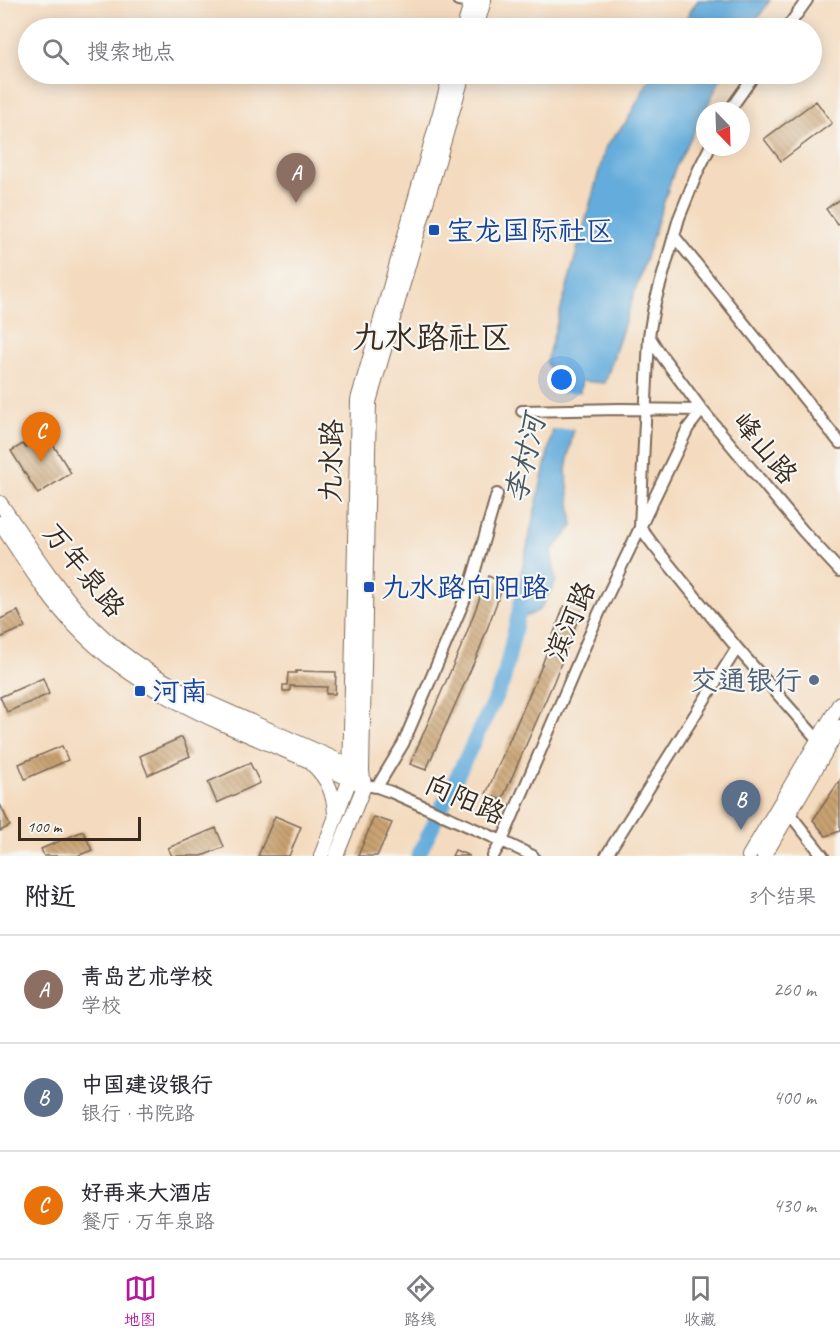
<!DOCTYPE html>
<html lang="zh">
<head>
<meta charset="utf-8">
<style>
  :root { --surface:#fff; --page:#f7f7f7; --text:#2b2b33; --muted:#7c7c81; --line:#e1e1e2; --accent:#b5179e }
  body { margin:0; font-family:Caveat,"LXGW WenKai TC",sans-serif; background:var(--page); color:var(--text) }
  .compass { position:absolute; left:696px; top:102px; width:54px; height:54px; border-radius:50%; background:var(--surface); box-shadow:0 3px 15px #0003; rotate:157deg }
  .scale { position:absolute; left:18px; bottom:15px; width:123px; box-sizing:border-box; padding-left:6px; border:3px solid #3b2a1e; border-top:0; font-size:16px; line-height:21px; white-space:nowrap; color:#3b2a1e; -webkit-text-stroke:4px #f6f6f2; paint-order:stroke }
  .you { position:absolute; left:562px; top:380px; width:21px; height:21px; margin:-15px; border:4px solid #fff; border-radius:50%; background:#1a73e8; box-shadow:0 0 0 9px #1a73e833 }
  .badge { display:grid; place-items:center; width:39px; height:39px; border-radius:50%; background:var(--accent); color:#fff; font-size:20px; font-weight:700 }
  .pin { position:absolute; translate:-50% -50px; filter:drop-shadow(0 2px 3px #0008) }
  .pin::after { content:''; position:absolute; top:32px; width:21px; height:18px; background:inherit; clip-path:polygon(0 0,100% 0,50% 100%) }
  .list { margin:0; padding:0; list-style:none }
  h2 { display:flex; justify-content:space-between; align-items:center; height:78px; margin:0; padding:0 24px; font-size:26px }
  h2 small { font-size:20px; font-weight:400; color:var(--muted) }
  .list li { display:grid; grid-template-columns:39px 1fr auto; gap:18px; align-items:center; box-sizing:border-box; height:108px; padding:0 24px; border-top:2px solid var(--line) }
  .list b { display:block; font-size:22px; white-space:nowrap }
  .list p { margin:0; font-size:20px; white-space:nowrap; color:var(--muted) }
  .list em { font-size:20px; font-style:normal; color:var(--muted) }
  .icon { flex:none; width:33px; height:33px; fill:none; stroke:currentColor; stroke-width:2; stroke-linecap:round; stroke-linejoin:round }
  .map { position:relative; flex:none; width:840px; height:856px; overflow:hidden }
  .search { position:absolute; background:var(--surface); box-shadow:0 3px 15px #0003; left:18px; right:18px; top:18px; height:66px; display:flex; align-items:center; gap:15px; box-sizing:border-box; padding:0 21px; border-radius:33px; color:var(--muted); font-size:22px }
  .sheet { height:402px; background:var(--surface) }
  nav { display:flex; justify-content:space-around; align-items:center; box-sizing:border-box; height:84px; border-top:2px solid var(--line); background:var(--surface); font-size:16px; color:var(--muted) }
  nav a { display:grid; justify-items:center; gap:3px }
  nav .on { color:var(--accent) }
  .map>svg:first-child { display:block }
</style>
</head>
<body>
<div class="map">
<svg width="840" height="856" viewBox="0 0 840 856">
  <defs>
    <pattern id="building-back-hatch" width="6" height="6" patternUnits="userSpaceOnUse" patternTransform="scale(1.5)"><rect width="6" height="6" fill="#caa372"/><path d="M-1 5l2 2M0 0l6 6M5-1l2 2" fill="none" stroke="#a5855d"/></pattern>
  </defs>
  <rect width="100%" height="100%" fill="#f6f6f2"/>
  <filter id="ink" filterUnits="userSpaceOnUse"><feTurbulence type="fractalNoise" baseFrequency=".0167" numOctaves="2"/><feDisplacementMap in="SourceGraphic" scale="12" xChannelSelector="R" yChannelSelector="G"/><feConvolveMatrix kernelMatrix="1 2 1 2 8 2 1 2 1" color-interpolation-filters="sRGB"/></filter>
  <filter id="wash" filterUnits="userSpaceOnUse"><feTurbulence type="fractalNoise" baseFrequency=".008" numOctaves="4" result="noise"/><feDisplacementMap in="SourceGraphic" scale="24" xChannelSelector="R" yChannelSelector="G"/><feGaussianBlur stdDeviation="1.35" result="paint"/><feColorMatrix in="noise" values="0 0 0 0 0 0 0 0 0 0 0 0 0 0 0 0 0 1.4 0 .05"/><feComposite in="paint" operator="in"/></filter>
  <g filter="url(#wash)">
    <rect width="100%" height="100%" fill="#f4dbbf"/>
    <path fill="#64acdb" stroke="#506b7c" stroke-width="1.5" d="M698 0H770L751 28H679Z
      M652 74H723L674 171 605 383 582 381 566 470 573 526 551 552 556 581 540 610 510 624 563 384 546 363 606 146 627 121Z"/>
    <path fill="#f4dbbf" d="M558 393H583L577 429H550Z"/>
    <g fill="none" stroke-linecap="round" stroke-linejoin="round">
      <path stroke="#64acdb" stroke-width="15" d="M418 856 503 682 521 602"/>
    </g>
    <g id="blocks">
      <path fill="url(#building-back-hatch)" d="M816 101 832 123 781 161 764 139Z
        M840 199V222L837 224 826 209Z
        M47 435 71 473 38 494 11 451 23 444 26 448Z
        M488 576 504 583 479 651 426 770 410 764 464 640Z
        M564 606 580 614 554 681 502 800 486 794 540 670Z
        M18 611 25 627 0 638V619Z
        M296 671 336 672 335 694H326L327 687 290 686V691H283V685H287L288 673H296Z
        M43 678 49 694 7 712 0 697Z
        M182 737 190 756 148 775 140 756Z
        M62 746 68 760 25 779 19 764Z
        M250 763 260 783 217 803 208 782Z
        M840 780V831L826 836 813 820Z
        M0 804 10 826 0 831Z
        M275 816 301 827 289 856H258Z
        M374 817 392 823 377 856H358Z
        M216 828 224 847 202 856H172L168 848Z
        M83 831 92 850 77 856H44L41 849Z
        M455 850 470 856H452Z"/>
    </g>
  </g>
  <g filter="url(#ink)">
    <use href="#blocks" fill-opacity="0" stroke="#7c6856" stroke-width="1.5"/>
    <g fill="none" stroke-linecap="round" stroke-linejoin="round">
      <defs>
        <path id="minor" d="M458 0 472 2
          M787 28 807 0
          M729 111 755 74
          M710 147 698 171 679 218 654 306 649 336 659 352 702 410 803 531 840 571
          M674 236 840 443
          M649 337 640 527 654 546 737 648 818 740
          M522 411 620 409 702 410
          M371 786 377 787 391 792 502 841 533 856
          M377 787 403 744 470 587 497 494
          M789 813 823 856
          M493 856 502 841 599 613 688 428 702 410
          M606 856 737 648"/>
        <path id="major" d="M464 28 472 0
          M476 28 484 0
          M0 503C27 542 52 583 84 618 113 650 152 676 191 695L357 769
          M0 523C24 558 46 596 75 626 151 707 259 735 356 782
          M313 765C328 779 334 794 335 814
          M321 856 350 779 358 400 451 74
          M336 856 364 786 362 771 369 402 463 74
          M749 856 840 703
          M764 856 840 727"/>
      </defs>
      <use href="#minor" stroke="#7c6856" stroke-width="14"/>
      <use href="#major" stroke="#7c6856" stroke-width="16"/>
      <use href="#minor" stroke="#fff" stroke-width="10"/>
      <use href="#major" stroke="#fff" stroke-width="14"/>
    </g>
  </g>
  <g fill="#1a4fb4" stroke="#f6f6f2" stroke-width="2">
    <rect x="428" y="224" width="12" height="12" rx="3"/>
    <rect x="363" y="581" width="12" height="12" rx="3"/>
    <rect x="134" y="685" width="12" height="12" rx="3"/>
  </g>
  <circle fill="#5c6f8a" stroke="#f6f6f2" stroke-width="2" cx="814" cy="680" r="6"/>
  <g text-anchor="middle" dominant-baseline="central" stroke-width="4.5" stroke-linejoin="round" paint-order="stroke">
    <g font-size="28" fill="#164399" stroke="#f6f6f2" text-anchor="start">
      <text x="446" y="230">宝龙国际社区</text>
      <text x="381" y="587">九水路向阳路</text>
      <text x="152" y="691">河南</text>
    </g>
    <g font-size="28" fill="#3b2a1e" stroke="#f6f6f2">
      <text transform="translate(765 448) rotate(50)">峰山路</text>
      <text transform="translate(331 461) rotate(-89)">九水路</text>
      <text transform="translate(84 570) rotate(51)">万年泉路</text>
      <text transform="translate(570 621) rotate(-66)">滨河路</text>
      <text transform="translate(465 799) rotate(24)">向阳路</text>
    </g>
    <g font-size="28" fill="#4e5e75" stroke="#f6f6f2" text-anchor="end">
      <text x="802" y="680">交通银行</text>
    </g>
    <g font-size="30" font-style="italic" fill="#495860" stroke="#f6f6f2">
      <text transform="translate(525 459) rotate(-77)">李村河</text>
    </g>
    <g font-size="32" fill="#3b2a1e" stroke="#f6f6f2">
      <text x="432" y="337">九水路社区</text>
    </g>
  </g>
</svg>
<svg class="compass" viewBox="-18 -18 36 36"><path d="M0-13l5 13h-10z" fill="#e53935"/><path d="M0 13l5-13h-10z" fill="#7c7c81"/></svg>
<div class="scale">100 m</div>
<div class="you"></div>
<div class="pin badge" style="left:296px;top:203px;background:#8d6e63">A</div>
<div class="pin badge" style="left:741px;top:830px;background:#5c6f8a">B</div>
<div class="pin badge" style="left:41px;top:462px;background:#e8710a">C</div>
<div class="search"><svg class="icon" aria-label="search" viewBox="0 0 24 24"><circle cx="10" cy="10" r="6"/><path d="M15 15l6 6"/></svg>搜索地点</div>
</div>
<section class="sheet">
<h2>附近<small>3个结果</small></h2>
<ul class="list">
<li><span class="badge" style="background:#8d6e63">A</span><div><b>青岛艺术学校</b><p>学校</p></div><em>260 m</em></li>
<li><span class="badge" style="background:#5c6f8a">B</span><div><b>中国建设银行</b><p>银行 · 书院路</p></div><em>400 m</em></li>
<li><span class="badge" style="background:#e8710a">C</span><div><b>好再来大酒店</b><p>餐厅 · 万年泉路</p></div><em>430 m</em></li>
</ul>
</section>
<nav>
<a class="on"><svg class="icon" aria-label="map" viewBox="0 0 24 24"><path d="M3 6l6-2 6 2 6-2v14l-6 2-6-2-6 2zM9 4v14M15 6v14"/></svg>地图</a>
<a><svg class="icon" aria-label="directions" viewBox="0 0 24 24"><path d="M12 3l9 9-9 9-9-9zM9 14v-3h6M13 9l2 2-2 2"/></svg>路线</a>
<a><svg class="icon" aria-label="saved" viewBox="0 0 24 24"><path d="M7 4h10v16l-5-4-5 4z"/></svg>收藏</a>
</nav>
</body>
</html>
